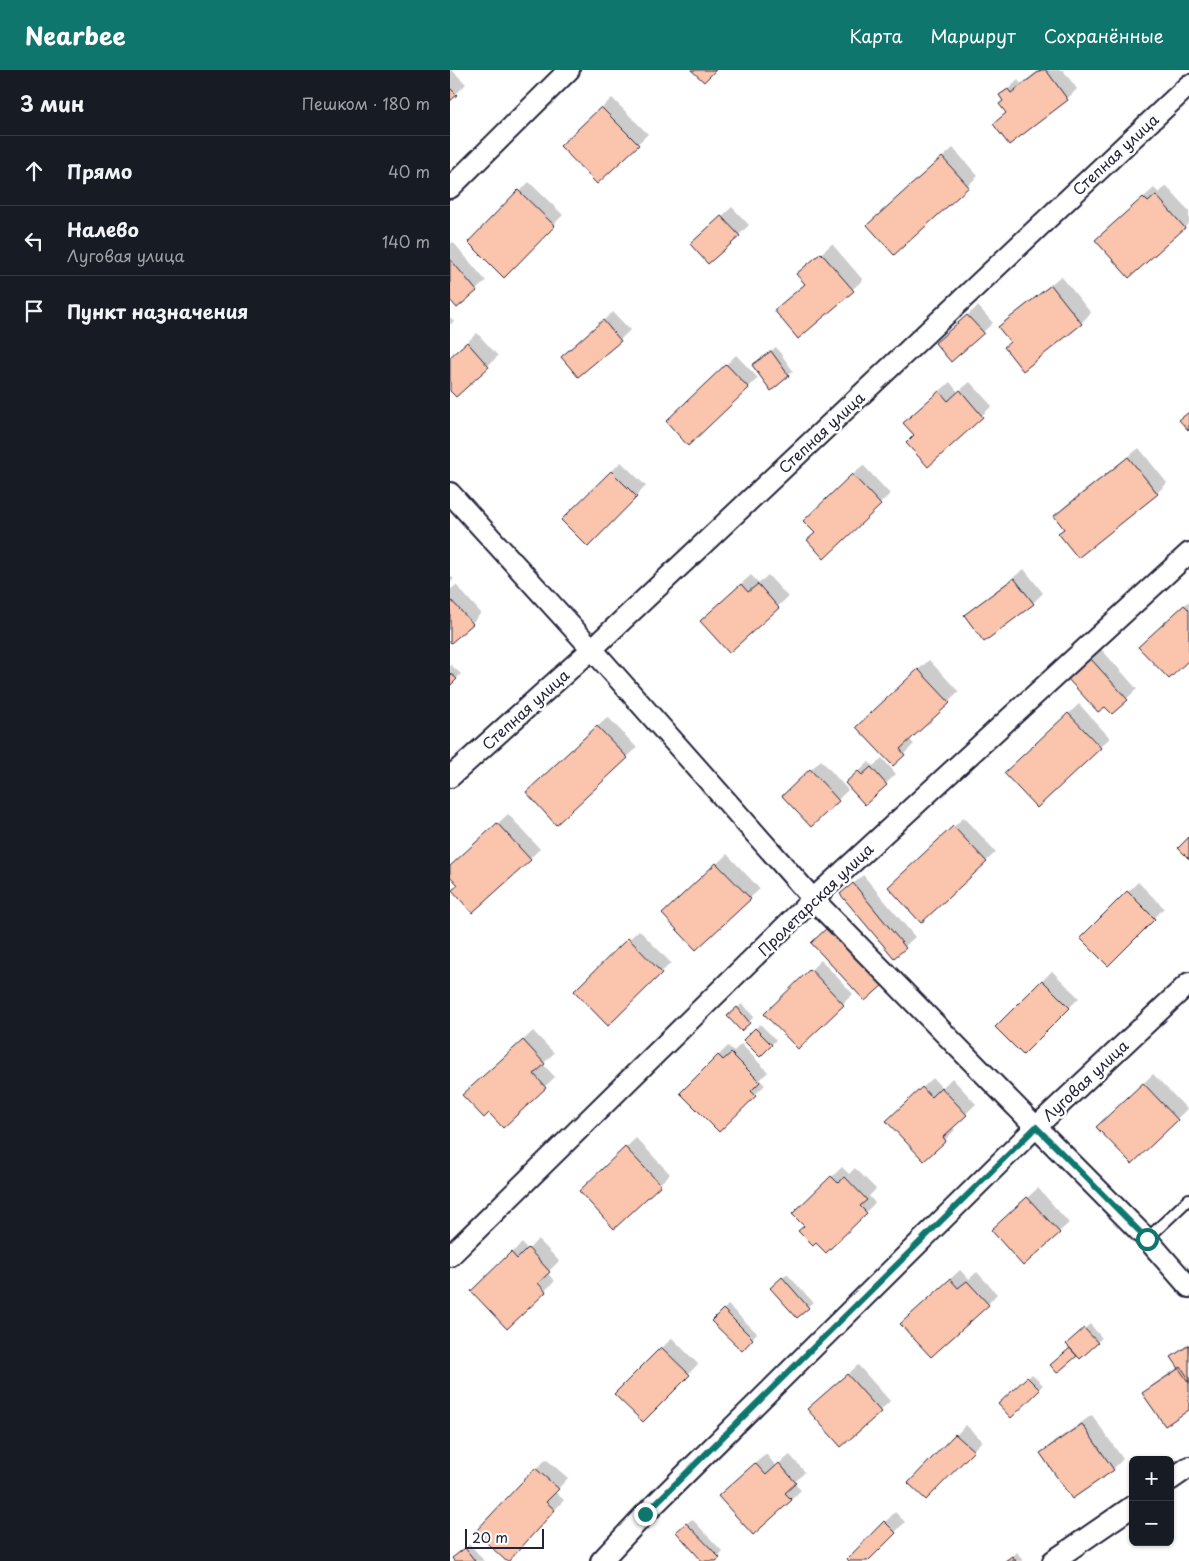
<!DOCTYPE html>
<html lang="ru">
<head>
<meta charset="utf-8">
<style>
  :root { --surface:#171b24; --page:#242831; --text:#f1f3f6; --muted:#9ea1a6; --line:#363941; --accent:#0f766e }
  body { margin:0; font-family:"Playpen Sans",sans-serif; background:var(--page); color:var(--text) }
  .controls { position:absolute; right:15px; bottom:15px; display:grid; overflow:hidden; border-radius:8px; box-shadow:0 1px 4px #0004 }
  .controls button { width:45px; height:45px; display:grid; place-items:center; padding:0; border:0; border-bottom:1px solid var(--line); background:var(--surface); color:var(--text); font:25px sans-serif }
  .scale { position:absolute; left:15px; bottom:12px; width:79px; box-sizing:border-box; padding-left:5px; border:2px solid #22223b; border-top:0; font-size:14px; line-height:18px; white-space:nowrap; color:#22223b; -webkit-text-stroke:4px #fff; paint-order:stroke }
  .stop { position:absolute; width:15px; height:15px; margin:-11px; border:4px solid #0f766e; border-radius:50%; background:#fff }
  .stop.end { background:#0f766e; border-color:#fff; box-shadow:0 1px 5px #0008 }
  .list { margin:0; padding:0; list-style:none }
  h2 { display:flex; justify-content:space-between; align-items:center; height:65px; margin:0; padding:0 20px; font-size:21px }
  h2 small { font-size:16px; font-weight:400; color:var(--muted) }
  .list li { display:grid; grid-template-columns:32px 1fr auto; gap:15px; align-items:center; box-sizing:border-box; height:70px; padding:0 20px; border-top:1px solid var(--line) }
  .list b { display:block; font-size:19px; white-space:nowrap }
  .list p { margin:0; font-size:16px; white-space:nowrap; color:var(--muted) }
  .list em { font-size:16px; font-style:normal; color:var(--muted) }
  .icon { flex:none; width:28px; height:28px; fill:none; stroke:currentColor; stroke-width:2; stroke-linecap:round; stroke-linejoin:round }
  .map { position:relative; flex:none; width:739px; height:1491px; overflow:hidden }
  header { display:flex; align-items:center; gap:30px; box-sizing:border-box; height:70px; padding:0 25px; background:var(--accent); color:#fff }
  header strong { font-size:24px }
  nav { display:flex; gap:28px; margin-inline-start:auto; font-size:18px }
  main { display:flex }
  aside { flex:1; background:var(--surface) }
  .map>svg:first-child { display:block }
</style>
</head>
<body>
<header>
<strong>Nearbee</strong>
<nav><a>Карта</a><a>Маршрут</a><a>Сохранённые</a></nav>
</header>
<main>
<aside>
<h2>3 мин<small>Пешком · 180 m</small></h2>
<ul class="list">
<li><svg class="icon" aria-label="ahead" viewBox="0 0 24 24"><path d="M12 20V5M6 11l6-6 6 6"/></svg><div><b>Прямо</b></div><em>40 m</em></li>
<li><svg class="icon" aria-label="left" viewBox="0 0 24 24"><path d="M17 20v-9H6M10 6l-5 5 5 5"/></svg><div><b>Налево</b><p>Луговая улица</p></div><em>140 m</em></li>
<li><svg class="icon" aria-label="arrive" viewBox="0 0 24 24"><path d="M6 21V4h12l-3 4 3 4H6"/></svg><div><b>Пункт назначения</b></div></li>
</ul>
</aside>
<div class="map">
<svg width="739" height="1491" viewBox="0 0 739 1491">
  <rect width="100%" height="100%" fill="#fff"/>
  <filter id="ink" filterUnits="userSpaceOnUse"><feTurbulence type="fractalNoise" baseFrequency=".02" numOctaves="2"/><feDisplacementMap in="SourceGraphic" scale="10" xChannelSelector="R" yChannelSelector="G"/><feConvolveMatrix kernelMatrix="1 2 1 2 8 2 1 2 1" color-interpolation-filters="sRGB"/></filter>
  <g filter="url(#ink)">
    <path fill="#0003" d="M0 0H2L16 14 0 30Z
      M589 0H613L627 19 617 29 559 73 544 54 557 42 555 31 551 26 568 10 571 14Z
      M162 28 198 64 148 112 112 76Z
      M503 78 528 106 444 183 428 145Z
      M79 112 113 145 54 206 19 172Z
      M716 116 739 141V153L680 207 656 160 704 118 709 123Z
      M282 137 299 155 289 165H252Z
      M3 172 36 211 26 220 0 228V174Z
      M382 174 413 210 348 267 325 240 356 213 358 195Z
      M611 206 641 243 631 253 562 272 550 257 560 248Z
      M528 236 543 253 533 262 486 273Z
      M163 242 180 260 170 270 112 287Z
      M0 247 4 251 0 255Z
      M27 263 48 286 6 326 0 319V288Z
      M326 277 343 301 321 319 303 295Z
      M286 285 308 308 298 318 218 351Z
      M500 312 508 322 520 312 542 336 478 395 465 365V343Z
      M689 378 717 413 707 423 610 463 615 458 605 446 615 436Z
      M171 392 196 416 138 475 113 450Z
      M413 395 440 424 374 487 366 463 365 441Z
      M574 499 593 523 583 533 516 546 526 536Z
      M0 505 4 509 0 513Z
      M301 505 309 513 318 505 338 527 279 581 261 541Z
      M6 515 31 543 22 553 0 570V520Z
      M739 531V589L700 567Z
      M651 579 687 619 662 642 629 598Z
      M479 590 509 622 459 669 464 674 443 695 417 647Z
      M0 594 11 604 0 615Z
      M629 634 660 668 650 677 566 693Z
      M158 647 187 678 177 687 88 712Z
      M432 688 446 704 415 734 407 703 419 692 423 696Z
      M371 690 398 720 361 756 343 717Z
      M58 744 90 779 22 841 9 814 0 805V798Z
      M514 747 546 782 471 852 449 808Z
      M277 784 310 819 300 828 224 834Z
      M413 805 465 867 444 886 392 824Z
      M688 812 714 838 658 894 632 868Z
      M189 860 221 893 158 954 125 921Z
      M371 890 403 924 348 977 325 934Z
      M602 901 629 928 573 984 547 957Z
      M292 934 304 947 291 960 279 946Z
      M310 954 326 970 310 986 294 970Z
      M83 961 104 983 93 994 105 1007 53 1056 24 1016Z
      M291 974 318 1002 310 1010 315 1015 269 1060 231 1023 278 976 284 981Z
      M703 1004 737 1039 682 1093 648 1057Z
      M483 1008 492 1018 502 1008 526 1034 502 1057 505 1060 474 1090 448 1041Z
      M186 1068 220 1104 165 1157 140 1112Z
      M392 1097 399 1104 405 1098 426 1119 419 1126 425 1133 376 1181 344 1144Z
      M588 1118 619 1153 609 1162 552 1150Z
      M88 1169 109 1191 97 1203 105 1211 57 1257 32 1211 72 1173 78 1180Z
      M510 1200 519 1209 527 1202 547 1224 538 1234 462 1244Z
      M337 1204 363 1232 347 1246 326 1213Z
      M278 1235 307 1263 292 1279 263 1251Z
      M640 1254 652 1268 647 1272 627 1284 607 1302 622 1278 623 1269Z
      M222 1268 248 1294 193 1350 166 1324Z
      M739 1273V1338L694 1323 704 1314 729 1297 723 1287Z
      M408 1295 440 1331 430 1341 359 1339Z
      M582 1304 593 1315 561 1346 550 1335Z
      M642 1345 673 1389 663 1399 591 1384 601 1374Z
      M516 1355 532 1371 476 1429 460 1412Z
      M316 1384 326 1396 340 1385 355 1402 344 1413 351 1420 341 1430 279 1416Z
      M96 1389 118 1408 105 1422 114 1430 67 1481 27 1462Z
      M445 1442 455 1452 417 1491H400L399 1489Z
      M242 1449 273 1482 264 1491H254L227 1462Z
      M20 1474 34 1491H6L8 1483Z
      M567 1482 573 1491H555Z"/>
    <path fill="#fbc4ad" stroke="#22223b" d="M241 0H266L254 12Z
      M591 0H596L618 30 559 75 543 54 556 43 549 34 553 31 549 25 558 19 561 23Z
      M0 18 7 25 0 31Z
      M151 37 189 75 147 114 110 76Z
      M492 87 519 117 444 185 417 155Z
      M68 120 105 156 54 208 18 172Z
      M706 125 735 158 679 208 645 170 693 127 698 132Z
      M271 146 290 166 258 194 240 174Z
      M371 183 404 221 348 269 324 240 355 214 346 204Z
      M0 189 27 221 7 238 0 230Z
      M601 215 632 254 573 301 554 277 560 272 548 257Z
      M517 245 534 263 501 292 485 273Z
      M153 250 171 271 128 307 111 287Z
      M17 272 39 297 6 327 0 321V287Z
      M321 281 339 306 321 321 302 295Z
      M276 294 299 318 238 376 216 351Z
      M510 320 533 347 478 397 456 373 464 365 453 353 489 321 498 331Z
      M739 342V361L729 350Z
      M678 387 708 424 628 488 608 463 614 459 604 446Z
      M161 401 187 427 138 477 111 450Z
      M402 404 431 435 374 489 357 470 365 463 353 451Z
      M564 508 584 534 534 572 514 545Z
      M291 514 298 522 308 514 329 538 279 583 250 551Z
      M0 529 23 554 1 573 0 572Z
      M734 535 739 540V590L719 609 688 577Z
      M640 588 678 630 662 644 655 637 648 642 617 608Z
      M468 599 500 633 450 679 455 685 443 696 406 657Z
      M0 603 7 609 0 616Z
      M618 643 651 678 587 738 554 703Z
      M147 656 178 688 106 755 76 722Z
      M421 697 437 715 415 735 395 713 408 701 412 705Z
      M360 699 389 731 361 757 332 726Z
      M47 753 81 790 22 843 2 820 8 815 0 806V796Z
      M503 756 537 792 471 853 438 817Z
      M739 767V789L728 778Z
      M266 793 301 829 246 880 212 844Z
      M403 813 456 878 444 888 390 824Z
      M677 821 705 849 658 896 630 868Z
      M379 856 434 914 415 931 361 873Z
      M178 868 212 903 158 956 124 921Z
      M360 899 394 935 348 979 314 944Z
      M592 910 620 938 573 985 545 957Z
      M287 937 300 953 291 961 277 946Z
      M305 958 322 975 310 987 293 970Z
      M73 970 95 994 84 1004 96 1018 53 1058 39 1043 34 1048 12 1025Z
      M281 983 310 1012 301 1021 306 1026 269 1062 230 1023 268 985 273 990Z
      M693 1013 728 1050 682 1094 646 1057Z
      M472 1017 481 1027 491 1017 517 1045 493 1067 496 1071 474 1091 436 1051Z
      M175 1077 211 1115 164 1159 129 1121Z
      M381 1106 388 1113 395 1107 417 1130 410 1136 417 1143 376 1183 366 1173 363 1176 348 1161 354 1156 342 1144Z
      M577 1127 610 1163 573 1196 541 1160Z
      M78 1178 100 1202 88 1213 96 1222 57 1259 21 1221 61 1182 67 1189Z
      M332 1207 359 1238 347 1248 320 1218Z
      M500 1209 508 1218 517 1211 539 1235 481 1287 450 1254Z
      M273 1239 303 1269 292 1281 261 1251Z
      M634 1258 648 1273 630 1289 616 1274Z
      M739 1275V1313L721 1287Z
      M211 1277 240 1305 193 1352 164 1324Z
      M620 1278 627 1286 607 1303 600 1295Z
      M731 1297 739 1309V1340L715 1356 692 1323Z
      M397 1304 431 1342 391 1377 357 1339Z
      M577 1307 590 1320 561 1348 548 1334Z
      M632 1354 664 1400 622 1429 590 1383Z
      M505 1364 524 1381 476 1430 458 1413Z
      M305 1393 316 1405 329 1393 346 1413 335 1423 342 1430 303 1465 268 1426Z
      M85 1398 109 1419 96 1432 105 1440 59 1491H56L25 1462Z
      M434 1451 446 1463 418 1491H399L397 1489Z
      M236 1453 270 1488 266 1491H252L226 1462Z
      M15 1478 25 1491H4L2 1488Z
      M562 1486 566 1491H555Z"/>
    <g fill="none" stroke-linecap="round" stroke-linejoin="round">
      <defs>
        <path id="service" d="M697 1169 739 1129"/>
        <path id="minor" d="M0 118 119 0
          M0 423 142 579 363 829 586 1057 697 1169 739 1217
          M0 707 142 579 739 15
          M0 1186 363 829 739 483
          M720 1410 739 1397
          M151 1491 195 1444 586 1057 739 913
          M603 1491 683 1436"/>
      </defs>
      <use href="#service" stroke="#22223b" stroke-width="14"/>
      <use href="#minor" stroke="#22223b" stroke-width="24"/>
      <use href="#service" stroke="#fff" stroke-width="10"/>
      <use href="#minor" stroke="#fff" stroke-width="20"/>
    </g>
  </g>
  <g fill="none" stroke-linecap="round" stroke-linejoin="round" filter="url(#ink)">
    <path stroke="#0f766e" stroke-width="6" d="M195 1444 586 1057 697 1169"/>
  </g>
  <g text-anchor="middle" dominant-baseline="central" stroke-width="5" stroke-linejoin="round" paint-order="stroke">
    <g font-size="15" fill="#22223b" stroke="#fff">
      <text transform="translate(665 84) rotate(-43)">Степная улица</text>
      <text transform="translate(371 362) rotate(-43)">Степная улица</text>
      <text transform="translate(75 639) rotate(-42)">Степная улица</text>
      <text transform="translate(365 829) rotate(-44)">Пролетарская улица</text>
      <text transform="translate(635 1010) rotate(-43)">Луговая улица</text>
    </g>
  </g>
</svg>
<div class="controls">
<button>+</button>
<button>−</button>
</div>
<div class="scale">20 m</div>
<div class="stop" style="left:697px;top:1169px"></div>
<div class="stop end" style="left:195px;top:1444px"></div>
</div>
</main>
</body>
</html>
